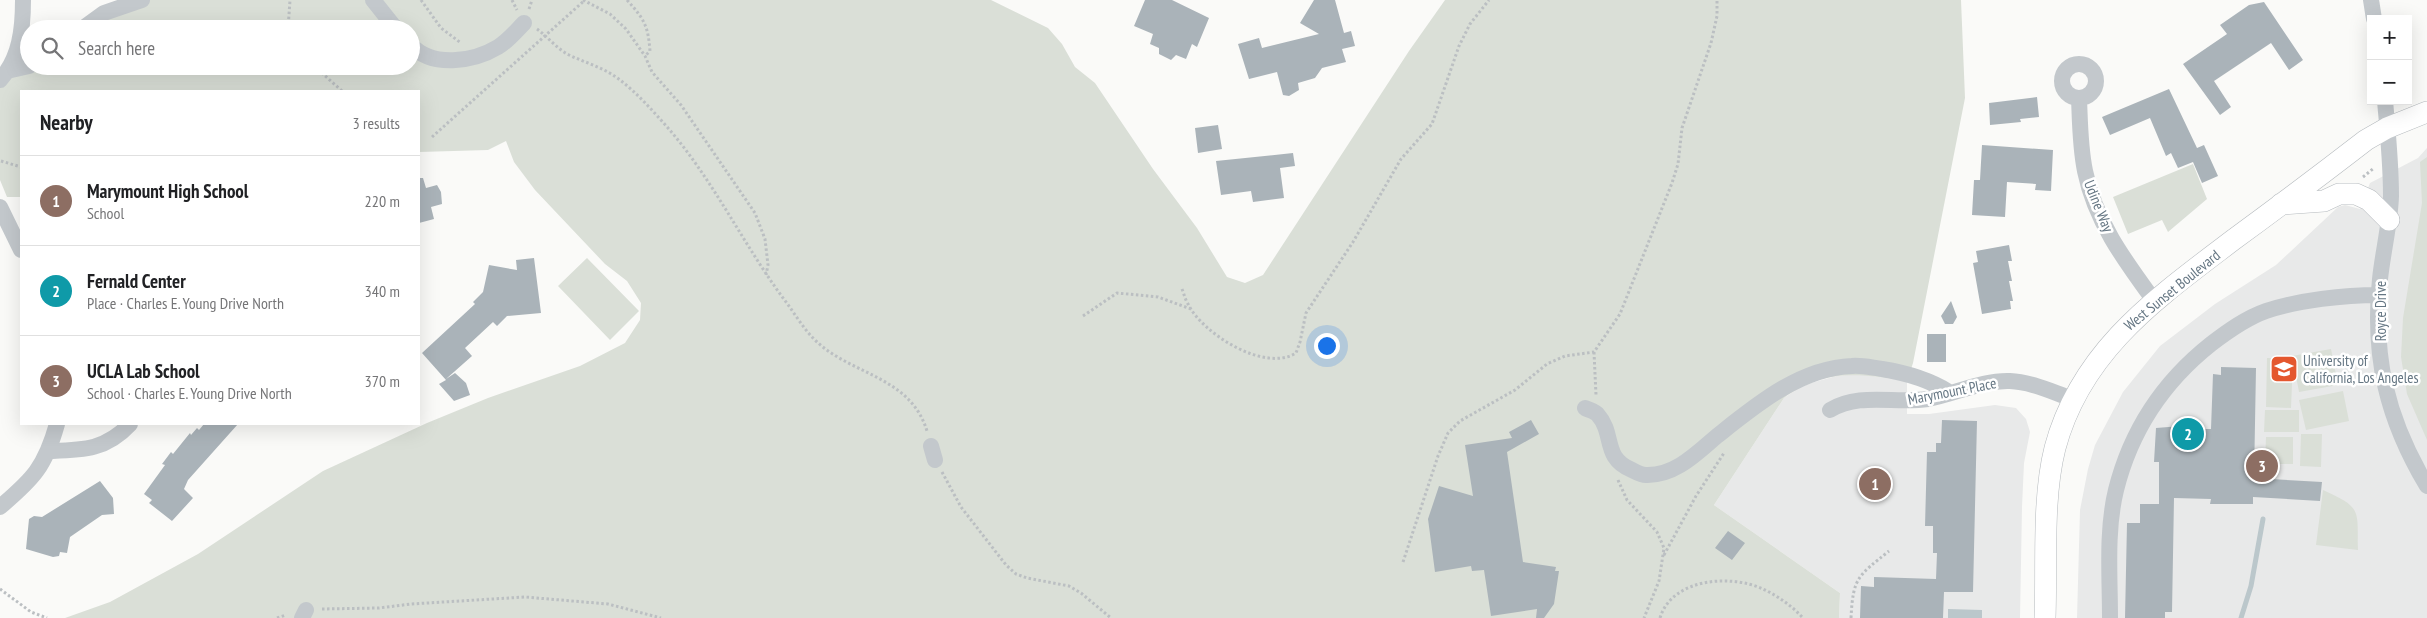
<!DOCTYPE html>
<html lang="en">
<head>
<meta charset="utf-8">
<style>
  :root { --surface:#fff; --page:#f6f6f6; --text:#202124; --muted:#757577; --line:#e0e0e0; --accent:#e4572e }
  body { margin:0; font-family:"PT Sans Narrow",sans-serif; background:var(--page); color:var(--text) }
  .controls { position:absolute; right:15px; top:15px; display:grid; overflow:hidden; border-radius:0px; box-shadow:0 5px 20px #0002 }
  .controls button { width:45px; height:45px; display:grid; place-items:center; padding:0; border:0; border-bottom:1px solid var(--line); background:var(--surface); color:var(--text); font:25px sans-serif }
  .you { position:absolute; left:1326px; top:345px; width:18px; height:18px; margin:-12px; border:4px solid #fff; border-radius:50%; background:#1a73e8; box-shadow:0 0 0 8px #1a73e833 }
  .badge { display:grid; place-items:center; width:32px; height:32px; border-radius:50%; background:var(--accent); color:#fff; font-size:16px; font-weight:700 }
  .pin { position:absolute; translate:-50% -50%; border:2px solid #fff; box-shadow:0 1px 5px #0006 }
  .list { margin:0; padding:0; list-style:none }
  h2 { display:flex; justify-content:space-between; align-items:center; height:65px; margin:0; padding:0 20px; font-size:21px }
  h2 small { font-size:16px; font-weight:400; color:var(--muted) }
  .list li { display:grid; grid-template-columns:32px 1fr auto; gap:15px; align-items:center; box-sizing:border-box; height:90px; padding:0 20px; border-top:1px solid var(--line) }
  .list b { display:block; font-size:19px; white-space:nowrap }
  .list p { margin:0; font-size:16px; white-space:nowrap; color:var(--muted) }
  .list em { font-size:16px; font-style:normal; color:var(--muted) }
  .icon { flex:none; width:28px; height:28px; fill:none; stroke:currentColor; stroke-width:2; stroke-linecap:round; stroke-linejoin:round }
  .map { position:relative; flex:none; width:2427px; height:618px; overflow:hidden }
  .search { position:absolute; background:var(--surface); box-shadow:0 5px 20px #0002; left:20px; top:20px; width:400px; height:55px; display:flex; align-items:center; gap:12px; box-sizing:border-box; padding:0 18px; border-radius:28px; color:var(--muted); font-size:19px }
  .panel { position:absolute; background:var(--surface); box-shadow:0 5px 20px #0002; left:20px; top:90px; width:400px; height:335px; border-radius:0px }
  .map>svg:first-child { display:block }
</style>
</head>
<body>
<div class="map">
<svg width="2427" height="618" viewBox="0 0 2427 618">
  <rect width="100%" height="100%" fill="#fafaf8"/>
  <path fill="#e8e9e9" d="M2427 148V618H2077L2080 510 2088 469 2095 445 2123 392 2160 346 2215 304 2276 265 2338 207 2345 205 2360 209 2370 183 2418 158Z
    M1859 374 1907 381V414H1929L1995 405 2016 408 2026 419 2030 432 2024 463 2022 507 2020 618H1839L1840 593 1714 505 1784 398 1797 389 1811 383 1836 376Z"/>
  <path fill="#dadfd7" d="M127 0H991L1048 28 1062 44 1075 67 1095 83 1153 169 1197 228 1227 277 1245 283 1263 275 1409 51 1445 0H1961L1965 98 1913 363 1907 381C1861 374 1824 368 1784 398L1714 505 1840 593 1839 618H65L110 602 198 554 323 471 427 423 488 398 580 366 625 343 640 320 641 303 627 281 605 264 535 190 514 162 506 141 488 150 419 152V91H21V197H7L0 180V80L15 55 29 50V66H411V29H74Z
    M2427 157V440L2407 394 2401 357 2403 318 2422 203 2420 162Z
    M2193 164 2207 199 2168 232 2162 220 2128 234 2113 197Z
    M587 258 639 311 610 340 558 286Z
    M2331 349 2338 385 2299 392 2293 360 2291 408 2266 407 2267 358 2293 359 2292 356Z
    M2343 391 2349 421 2306 430 2299 400Z
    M2265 410H2299V432H2264Z
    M2301 434H2322L2321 467 2300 466Z
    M2266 437H2293V464H2265Z
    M2323 490C2363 508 2357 510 2358 550L2316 545Z"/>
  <path fill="#bbc7cb" d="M1948 609 1982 610V618H1948Z"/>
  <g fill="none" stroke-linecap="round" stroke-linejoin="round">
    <path stroke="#bbc7cb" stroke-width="5" d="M2241 618 2251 586 2263 519"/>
  </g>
  <path fill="#aab3b9" d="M1145 0H1172L1209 18 1197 47 1192 44 1186 59 1176 55 1171 60 1159 54V48L1150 44 1153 34 1134 26Z
    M1314 0H1335L1344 33 1351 31 1355 46 1342 49 1346 62 1322 68 1315 78 1298 83 1299 90 1289 96 1283 95 1277 72 1249 79 1238 44 1259 38 1262 48 1319 34 1300 23Z
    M2264 2 2303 60 2289 70 2271 43 2214 81 2231 107 2220 115 2183 64 2227 34 2220 25 2249 5Z
    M2169 89 2197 148 2204 145 2218 176 2202 183 2193 162 2178 168 2171 153 2166 156 2150 118 2110 135 2102 117Z
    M2037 97 2039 117 2020 119 2021 122 1990 125 1989 103Z
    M1218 125 1222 149 1198 153 1195 128Z
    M1982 145 2053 150 2051 191 2035 190 2036 184 2007 182 2005 217 1972 215 1974 180H1980Z
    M1293 153 1295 166 1280 168 1284 198 1253 202 1251 191 1221 195 1216 161Z
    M419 178H423L426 188 437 185 441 192 442 204 431 207 434 219 419 223Z
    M2009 245 2012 261H2008L2012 281H2009L2013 301H2010L2011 309 1982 314 1973 263 1978 262 1976 251Z
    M534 258 541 313 507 316 497 326 493 322 465 348 472 356 446 379 455 373 466 383 470 395 454 401 439 384 446 380 422 353 475 304 473 302 483 292 489 265 517 270 516 260Z
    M1951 301 1957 317 1953 324H1945L1941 316Z
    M1927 334H1946V362H1927Z
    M2221 367 2256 368 2254 478 2322 482 2320 501 2253 497V504H2210L2211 499 2174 498 2172 612H2165V618H2125L2127 523H2140V504H2159V462H2154L2156 428 2181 426V429H2211L2213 374 2221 375Z
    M1531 420 1539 434 1507 452 1523 562 1556 567 1555 571H1559L1554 604 1544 618H1536L1537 609 1491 616 1484 570 1472 571 1471 566 1435 572 1428 519 1439 486 1473 496 1465 445 1512 438 1509 432Z
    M1942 420 1977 421 1973 592H1944L1943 618H1860L1861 586 1874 587V577L1936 579 1937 553H1933V526H1925L1927 452H1936V443H1941Z
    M204 424H238L188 480 184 489 193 498 172 521 149 503 152 500 144 494 165 465 162 464 171 452 173 454 190 433 191 435 197 428 199 430Z
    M100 481 113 498 114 514 102 515 70 537 67 553 60 552 59 556 53 557 26 549 29 519 34 516 42 517Z
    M1728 531 1745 543 1732 560 1715 548Z"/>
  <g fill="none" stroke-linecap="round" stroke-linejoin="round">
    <defs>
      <path id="major" d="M2281 204 2324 201 2339 194H2356L2369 200 2389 220
        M2045 618C2047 565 2042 499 2055 448 2081 350 2157 298 2233 240 2278 207 2322 174 2366 140L2387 128 2427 112"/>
    </defs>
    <use href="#major" stroke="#b5babe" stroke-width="22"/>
    <path stroke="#bbbfc2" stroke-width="3" stroke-dasharray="2.5 2.5" stroke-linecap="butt" d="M421 0 441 28 461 43
      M512 0 517 10
      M583 0 610 14 626 29 645 56 652 72 681 105 755 213 765 239 768 265 766 275
      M627 0C644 19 648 25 650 51L645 56
      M529 9 532 0
      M288 29 290 0
      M537 29C548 37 557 49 569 55 586 63 605 68 620 80 637 93 653 111 668 128 714 181 744 246 786 302 795 314 803 328 814 339 849 375 910 375 927 431
      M314 66 342 91
      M1 161 21 167
      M2363 177 2374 168
      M1182 289C1184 294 1185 299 1188 304 1202 333 1264 373 1296 353L1300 342 1306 313 1353 242 1401 159 1432 124 1459 46 1470 24 1489 0
      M1083 316 1117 293 1158 297 1191 309
      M1594 352 1596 395
      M942 472 961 507 1006 565 1016 574 1027 578 1069 586 1081 593 1111 618
      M1618 480 1627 500 1657 532 1664 548 1659 581 1644 618
      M1664 555 1696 496 1724 453
      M1403 562 1438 456 1448 433 1460 421 1515 390 1547 364 1565 356 1594 352 1620 314 1672 183 1678 164 1682 128 1711 43 1717 16V0
      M0 589 31 612 47 618
      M322 609 379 608 411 604 525 597 608 604 661 618
      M277 618 286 615
      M1660 618C1672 578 1731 574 1763 589 1778 596 1792 606 1803 618
      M1851 618C1853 577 1858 576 1889 551"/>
    <path stroke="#c3c8cc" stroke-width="16" d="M373 0 396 29
      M2371 0 2374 19
      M82 29 104 13 142 0
      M411 45C432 68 473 62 498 47 508 41 516 31 524 23
      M2062 81a17 17 0 1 1 34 0a17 17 0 1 1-34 0Z
      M7 71 29 66
      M0 80C20 58 23 29 23 0
      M2079 98C2080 122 2080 147 2085 171 2095 221 2125 261 2155 302
      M2385 101C2388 133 2391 164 2391 196 2390 224 2383 251 2380 279 2372 357 2387 419 2427 486
      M0 207 21 250
      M1585 408C1589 410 1595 411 1598 415 1615 434 1602 458 1632 470 1636 472 1641 475 1646 475 1675 476 1697 453 1717 436 1756 405 1800 368 1852 366 1862 365 1873 368 1882 369 1907 373 1928 379 1949 392
      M1830 410C1860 392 1894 404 1928 399 1955 394 1982 380 2010 381 2032 382 2052 392 2073 399
      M931 446 935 460
      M50 451C83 450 106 450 130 424
      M0 507C33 479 45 467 57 424
      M302 618 306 610
      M2110 618C2110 576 2106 531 2116 490 2131 430 2163 382 2211 344 2228 331 2246 318 2266 311 2299 300 2344 295 2379 295"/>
    <use href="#major" stroke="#fff" stroke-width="21"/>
    <path stroke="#bbbfc2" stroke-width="3" stroke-dasharray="2.5 2.5" stroke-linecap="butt" d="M432 137 585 0"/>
  </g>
  <defs>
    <symbol id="university-square" viewBox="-11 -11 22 22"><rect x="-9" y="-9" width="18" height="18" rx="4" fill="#e4572e" stroke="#fff"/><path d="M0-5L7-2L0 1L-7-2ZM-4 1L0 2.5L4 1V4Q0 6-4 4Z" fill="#fff"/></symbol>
  </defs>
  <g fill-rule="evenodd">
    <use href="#university-square" x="2268" y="353" width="32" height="32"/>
  </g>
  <g text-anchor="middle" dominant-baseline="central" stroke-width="5" stroke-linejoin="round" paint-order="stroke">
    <g font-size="15" fill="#657683" stroke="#fff">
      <text transform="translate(2099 206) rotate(68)">Udine Way</text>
      <text transform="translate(2172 290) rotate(-39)">West Sunset Boulevard</text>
      <text transform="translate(2380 311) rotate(-90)">Royce Drive</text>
      <text transform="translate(1952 391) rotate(-11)">Marymount Place</text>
    </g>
    <g font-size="15" fill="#657683" stroke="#fff" text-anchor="start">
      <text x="2303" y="360">University of<tspan x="2303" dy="17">California, Los Angeles</tspan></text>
    </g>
  </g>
</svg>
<div class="controls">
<button>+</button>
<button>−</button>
</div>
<div class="you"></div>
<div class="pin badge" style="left:1875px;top:484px;background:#8d6e63">1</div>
<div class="pin badge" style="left:2188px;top:434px;background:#0f9aa8">2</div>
<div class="pin badge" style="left:2262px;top:466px;background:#8d6e63">3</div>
<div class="search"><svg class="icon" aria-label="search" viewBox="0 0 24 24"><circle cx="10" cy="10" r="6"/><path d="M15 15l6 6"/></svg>Search here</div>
<section class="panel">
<h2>Nearby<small>3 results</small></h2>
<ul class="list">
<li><span class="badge" style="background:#8d6e63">1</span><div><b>Marymount High School</b><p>School</p></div><em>220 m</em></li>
<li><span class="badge" style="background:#0f9aa8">2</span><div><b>Fernald Center</b><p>Place · Charles E. Young Drive North</p></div><em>340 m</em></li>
<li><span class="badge" style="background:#8d6e63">3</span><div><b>UCLA Lab School</b><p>School · Charles E. Young Drive North</p></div><em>370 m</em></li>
</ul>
</section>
</div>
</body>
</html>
